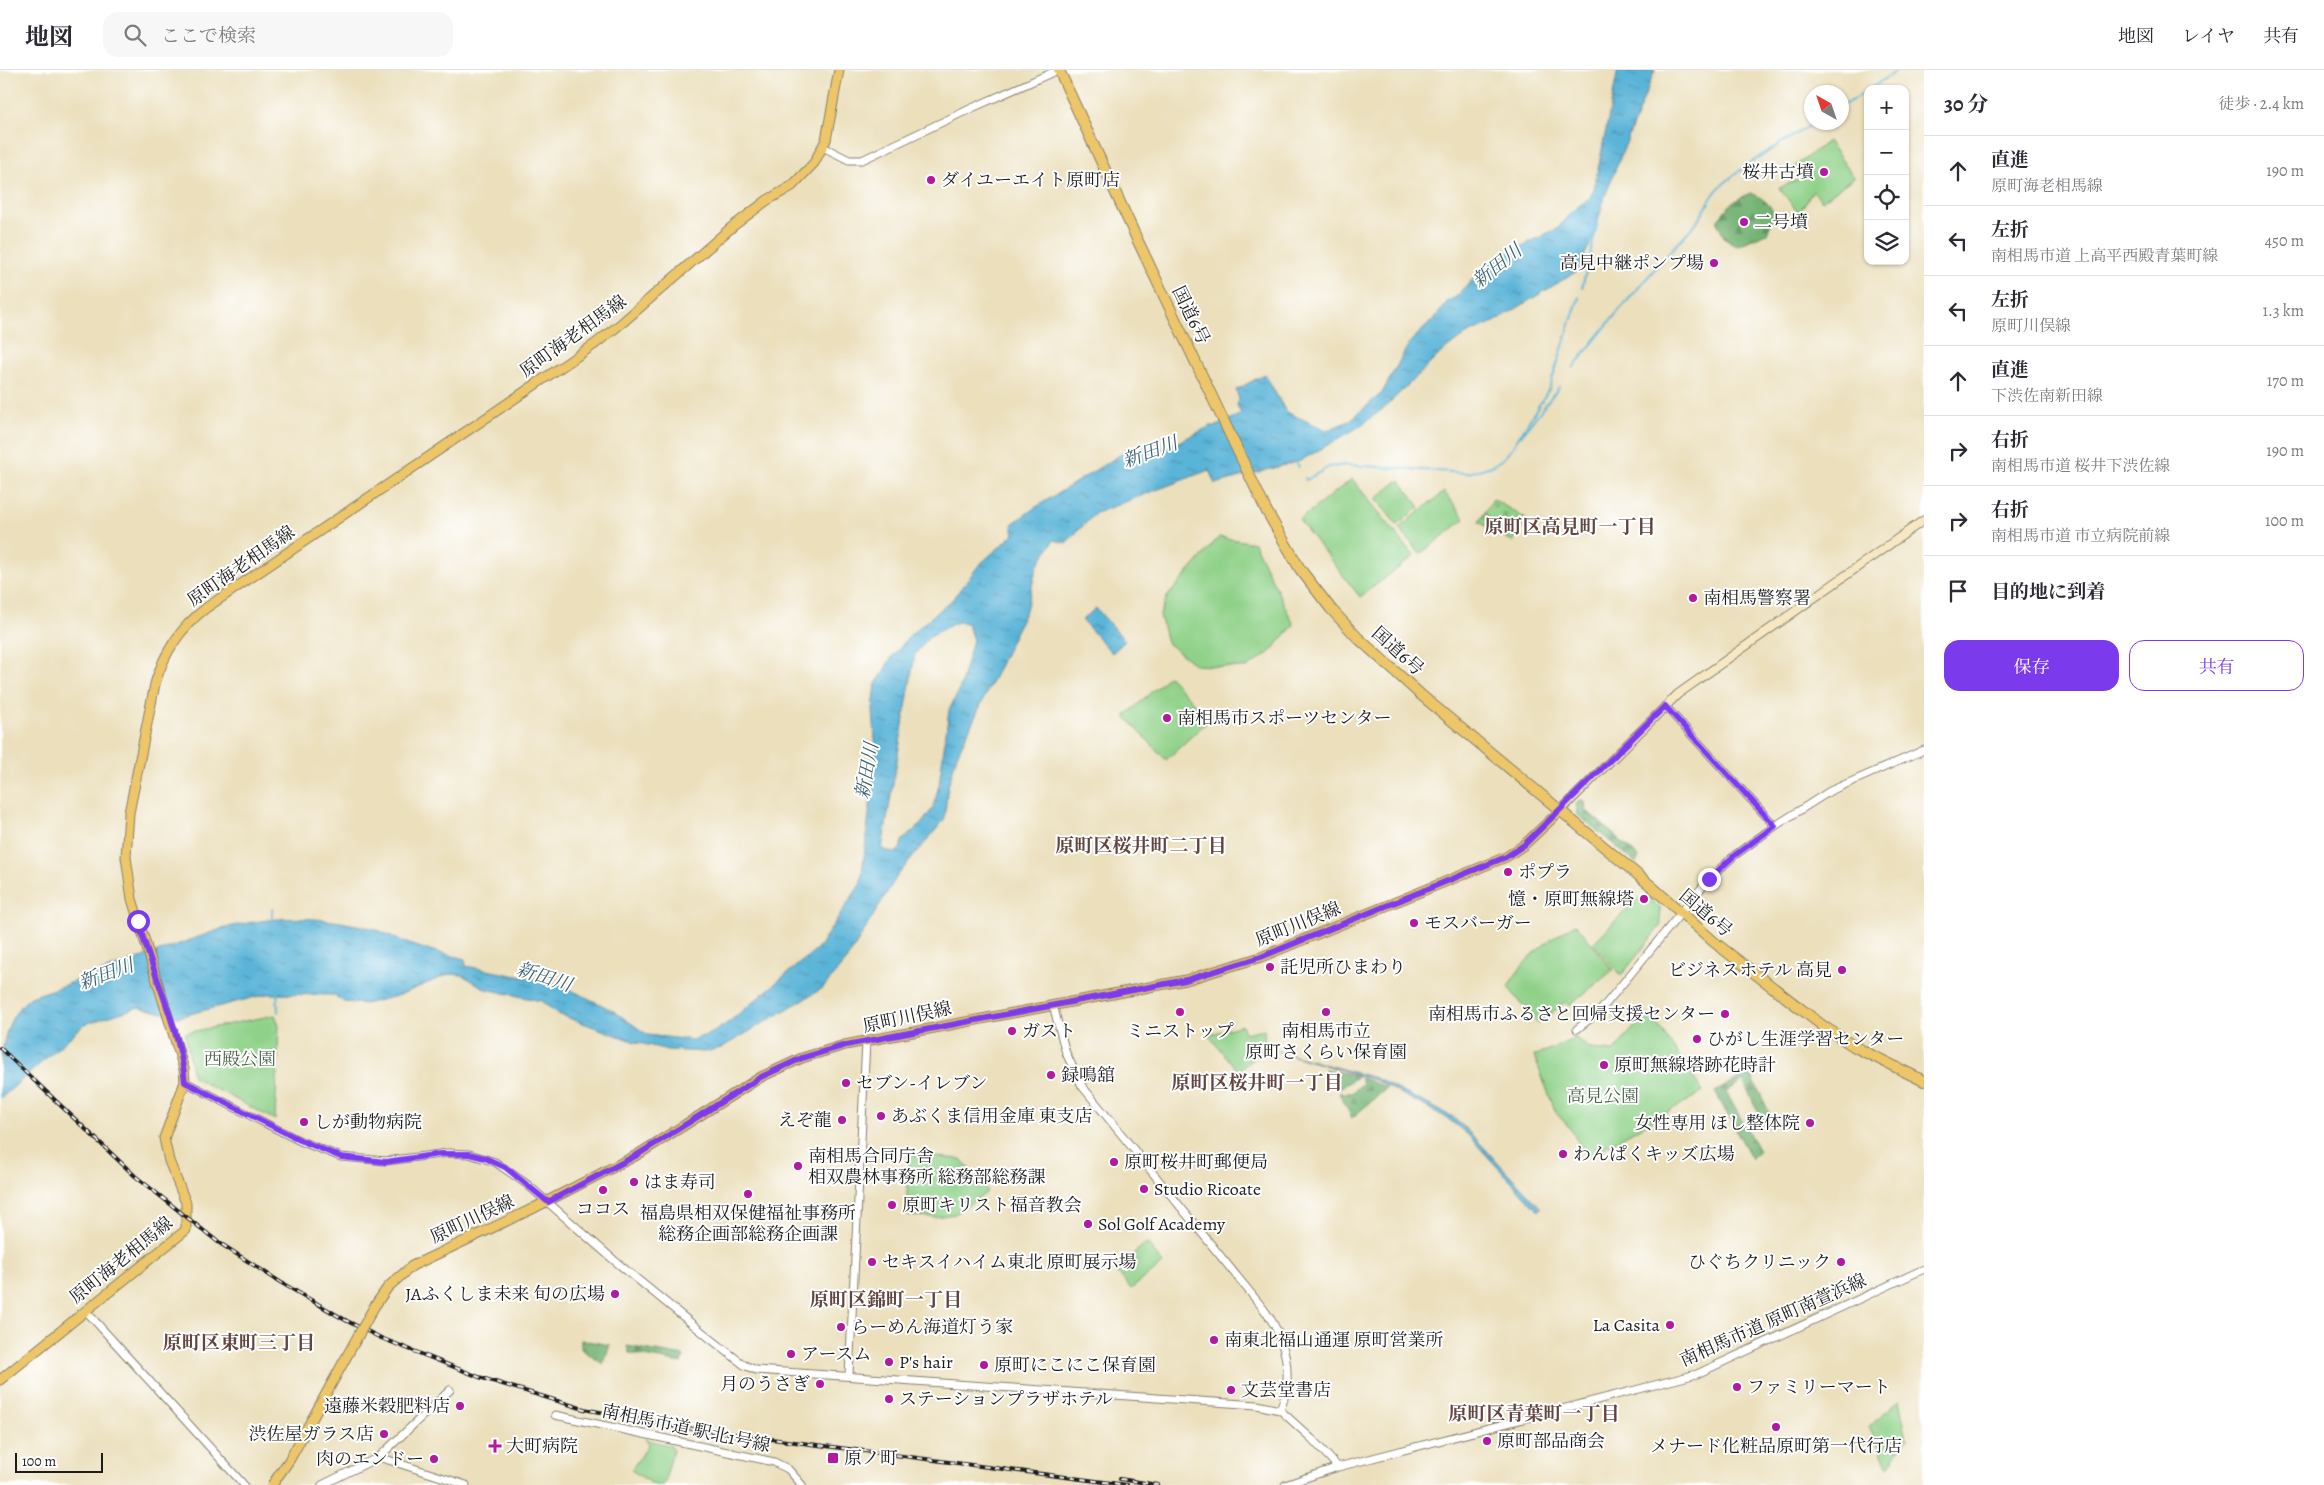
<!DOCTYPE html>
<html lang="ja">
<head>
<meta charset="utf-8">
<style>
  :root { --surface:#fff; --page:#f7f7f7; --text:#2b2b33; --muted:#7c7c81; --line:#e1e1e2; --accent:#7c3aed }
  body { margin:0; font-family:Alegreya,"Noto Serif JP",serif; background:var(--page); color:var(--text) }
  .controls { position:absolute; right:15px; top:15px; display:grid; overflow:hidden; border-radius:10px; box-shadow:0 1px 4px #0004 }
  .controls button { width:45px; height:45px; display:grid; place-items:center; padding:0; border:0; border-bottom:1px solid var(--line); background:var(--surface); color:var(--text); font:25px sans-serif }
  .compass { position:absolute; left:1804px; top:15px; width:45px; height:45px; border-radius:50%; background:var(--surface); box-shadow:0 1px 4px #0004; rotate:320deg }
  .scale { position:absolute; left:15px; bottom:12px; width:88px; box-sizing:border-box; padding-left:5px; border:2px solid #1c1c1c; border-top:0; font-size:14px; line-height:18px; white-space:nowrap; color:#1c1c1c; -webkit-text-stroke:4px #fff; paint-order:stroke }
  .stop { position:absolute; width:15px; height:15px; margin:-11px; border:4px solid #7c3aed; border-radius:50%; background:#fff }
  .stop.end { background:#7c3aed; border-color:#fff; box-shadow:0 1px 5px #0008 }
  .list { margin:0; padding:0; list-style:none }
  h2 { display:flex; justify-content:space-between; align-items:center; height:65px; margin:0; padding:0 20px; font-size:21px }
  h2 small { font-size:16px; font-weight:400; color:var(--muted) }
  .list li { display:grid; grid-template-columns:32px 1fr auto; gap:15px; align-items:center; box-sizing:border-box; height:70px; padding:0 20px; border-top:1px solid var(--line) }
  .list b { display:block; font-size:19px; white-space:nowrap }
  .list p { margin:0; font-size:16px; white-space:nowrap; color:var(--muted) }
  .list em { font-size:16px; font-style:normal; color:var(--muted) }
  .actions { display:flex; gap:10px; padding:15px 20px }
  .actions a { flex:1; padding:11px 0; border:1px solid var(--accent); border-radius:15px; text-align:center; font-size:18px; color:var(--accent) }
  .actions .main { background:var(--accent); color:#fff }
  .icon { flex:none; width:28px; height:28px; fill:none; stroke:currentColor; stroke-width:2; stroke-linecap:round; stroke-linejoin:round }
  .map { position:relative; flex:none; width:1924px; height:1415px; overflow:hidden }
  header { display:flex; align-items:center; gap:30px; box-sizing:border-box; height:70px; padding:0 25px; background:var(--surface); border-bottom:1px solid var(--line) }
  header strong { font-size:24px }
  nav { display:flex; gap:28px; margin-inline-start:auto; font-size:18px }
  .search { width:350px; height:45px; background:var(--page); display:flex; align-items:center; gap:12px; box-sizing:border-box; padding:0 18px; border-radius:15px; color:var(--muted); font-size:19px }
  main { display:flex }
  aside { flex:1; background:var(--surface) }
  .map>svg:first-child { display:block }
</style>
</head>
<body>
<header>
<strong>地図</strong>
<div class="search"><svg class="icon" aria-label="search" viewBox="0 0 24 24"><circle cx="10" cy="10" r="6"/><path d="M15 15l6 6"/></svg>ここで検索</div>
<nav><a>地図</a><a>レイヤ</a><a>共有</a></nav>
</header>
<main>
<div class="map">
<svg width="1924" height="1415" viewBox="0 0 1924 1415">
  <defs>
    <pattern id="forest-firs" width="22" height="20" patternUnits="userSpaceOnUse" patternTransform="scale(1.25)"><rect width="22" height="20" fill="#74b375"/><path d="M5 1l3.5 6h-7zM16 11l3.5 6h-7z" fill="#5e915f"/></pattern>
    <pattern id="cemetery-stones" width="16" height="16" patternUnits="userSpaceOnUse" patternTransform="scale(1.25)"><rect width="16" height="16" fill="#90d189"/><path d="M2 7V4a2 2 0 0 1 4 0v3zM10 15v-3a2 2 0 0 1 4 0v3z" fill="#7cb376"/></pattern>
    <pattern id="water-ripples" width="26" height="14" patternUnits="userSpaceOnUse" patternTransform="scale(1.25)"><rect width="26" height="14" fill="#5ab4d8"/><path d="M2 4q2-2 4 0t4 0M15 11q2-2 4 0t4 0" fill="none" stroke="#4a92ae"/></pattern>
  </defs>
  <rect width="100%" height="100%" fill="#fff"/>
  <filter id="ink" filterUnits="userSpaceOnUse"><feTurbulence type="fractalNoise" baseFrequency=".02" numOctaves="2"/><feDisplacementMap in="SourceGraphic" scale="10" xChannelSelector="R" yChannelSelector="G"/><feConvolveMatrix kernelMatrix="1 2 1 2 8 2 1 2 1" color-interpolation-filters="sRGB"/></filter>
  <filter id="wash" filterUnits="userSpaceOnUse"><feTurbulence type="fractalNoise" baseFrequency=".0096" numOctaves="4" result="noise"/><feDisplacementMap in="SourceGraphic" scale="20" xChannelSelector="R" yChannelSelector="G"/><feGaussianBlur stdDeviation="1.12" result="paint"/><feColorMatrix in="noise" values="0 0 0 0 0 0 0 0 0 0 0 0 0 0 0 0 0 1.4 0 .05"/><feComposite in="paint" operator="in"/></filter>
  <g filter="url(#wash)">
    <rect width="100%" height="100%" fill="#ebdfbc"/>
    <path fill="#90d189" stroke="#567652" d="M1828 71 1854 107 1822 131 1813 121 1800 141H1797L1779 118 1802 108 1794 97Z
      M1352 409 1414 486 1360 527 1299 450Z
      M1399 410 1420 437 1397 455 1376 429Z
      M1444 422 1465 449 1420 484 1399 458Z
      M1219 467 1254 473 1294 555 1270 582 1247 598 1196 595 1167 573 1160 545 1167 527Z
      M1169 606 1209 650 1166 690 1125 646Z
      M1649 827 1660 838 1661 855 1621 906 1593 873 1638 828 1644 833Z
      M1576 854 1613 900 1569 936 1565 932 1538 954 1508 917C1524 888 1547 870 1576 854Z
      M1646 943 1663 962 1703 1022 1587 1087 1569 1057 1556 1043 1534 986 1576 968 1590 979 1614 981Z
      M275 945 279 955 275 1050 193 1007 185 963Z
      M1242 955 1245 963 1264 959 1265 979 1238 1001 1208 965Z
      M913 1085 961 1089 987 1120 986 1123 955 1144 936 1147 908 1146 906 1144 909 1086Z
      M1145 1174H1148L1163 1194 1131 1219 1115 1199Z
      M1899 1330 1907 1369 1888 1396 1869 1357Z
      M645 1369 671 1376 673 1380 664 1415H654L631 1400 649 1374Z"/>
    <path fill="url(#forest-firs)" stroke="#486848" d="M1751 123C1761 127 1771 134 1775 145L1767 163 1736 176 1724 167 1717 152C1724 139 1737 127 1751 123Z
      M1580 730 1585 731 1586 740 1639 787 1636 793 1578 745 1576 734Z
      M1324 999 1359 1006 1338 1019Z
      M1750 1002 1774 1053 1766 1058 1743 1011 1726 1022 1759 1081 1752 1089 1715 1022Z
      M1360 1007 1387 1018 1352 1048 1339 1023H1352L1363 1013Z
      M581 1270 610 1275 603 1294 581 1279Z
      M627 1276 684 1286 681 1293 629 1283Z"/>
    <path fill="url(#cemetery-stones)" stroke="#567652" d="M1493 429 1526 449 1513 472 1479 452Z"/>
    <path fill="url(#water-ripples)" stroke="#3b687a" fill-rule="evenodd" d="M1618 0H1655L1605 126 1594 166 1577 201 1496 251 1468 263 1442 282 1384 338 1357 358 1300 391 1215 414 1209 400 1096 443 1066 473 1054 470 1037 496 1026 540 957 685 948 716 944 750 897 806 846 891 823 918 721 978 705 982 668 980 635 972 558 944 541 931 486 919 462 905 449 904 397 926 365 934 344 932 334 925 267 924 178 947 139 937 85 954 0 1029C0 992 0 949 31 927L221 859C275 845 315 845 370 858 383 861 396 869 409 874 427 880 446 884 465 889L466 896 559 914 612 940 648 965 692 970 712 963 729 952 819 877 861 813 876 684 873 639 876 614 890 590 911 564 951 531 979 495 1014 464 1012 454 1036 437 1123 383 1137 378H1166L1211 356H1216L1241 344 1237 335 1239 329 1236 320 1265 304 1286 342 1327 360 1349 351 1382 323 1410 272 1435 248 1448 231 1456 227 1490 192 1558 158 1574 140 1590 128 1594 119ZM957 552 967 553 973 570 959 621 949 640 939 715 933 738 922 753 902 771 900 779 895 783 882 779 915 584 930 566Z
      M1096 538 1125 571 1112 583 1082 550Z
      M1273 980 1375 1008 1453 1047 1475 1068 1541 1138 1538 1141 1467 1064 1447 1048 1375 1010Z"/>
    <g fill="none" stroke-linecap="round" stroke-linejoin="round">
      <path stroke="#5ab4d8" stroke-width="2" d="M1870 19 1897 0
        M1842 36 1868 21
        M1582 218 1598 152
        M1573 298C1611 248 1653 200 1696 153 1706 142 1709 126 1721 116 1749 91 1784 72 1816 52
        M1521 366 1559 317
        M1296 392 1299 397
        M1305 408 1306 410 1329 397 1348 395 1468 403 1492 396 1504 388 1512 378 1549 319 1579 227
        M272 839V849
        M277 922 278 942"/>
    </g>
  </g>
  <g filter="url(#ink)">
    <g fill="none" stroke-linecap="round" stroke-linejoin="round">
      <defs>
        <path id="tertiary" d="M823 77 849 90H862L972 38 1058 0
          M1665 636 1775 756
          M1053 935 1066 983 1082 1016 1262 1237C1285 1265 1295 1306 1280 1340
          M1577 959 1600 941 1709 809 1735 785 1775 756 1830 721 1924 680
          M185 1012 300 1071 341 1087 386 1091 448 1083 469 1084 495 1092 528 1115 615 1191 707 1266 744 1295 756 1300 1257 1335 1280 1340 1312 1369 1338 1397
          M85 1240 244 1415
          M849 1305 866 972
          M555 1345 774 1392 788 1399 802 1415
          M379 1387 466 1415
          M322 1415 379 1387 450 1320
          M1285 1415 1338 1397 1697 1304 1924 1199"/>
        <path id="secondary" d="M1561 740 1678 624 1924 450"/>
        <path id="primary" d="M532 1139 637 1085 761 1007 802 988 845 975 1186 910 1261 887 1506 787 1524 775 1561 740
          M0 1310 186 1160V1133L169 1091 164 1068 185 1012 184 999 132 829 126 787 129 743 155 614C164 582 180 558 206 538L595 274 623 252 732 157 766 131 792 116 814 93 826 70 839 0"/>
        <path id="trunk" d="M1059 0 1136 167 1266 440 1300 499 1331 539 1358 568 1421 625 1650 815 1714 872 1823 956 1855 977 1924 1011"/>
      </defs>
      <use href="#tertiary" stroke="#847e6c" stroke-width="9"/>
      <use href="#secondary" stroke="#847e6c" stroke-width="10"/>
      <use href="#primary" stroke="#847e6c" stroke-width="11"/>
      <use href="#trunk" stroke="#847e6c" stroke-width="12"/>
      <use href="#tertiary" stroke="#fff" stroke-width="7"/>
      <use href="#secondary" stroke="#f7e8c3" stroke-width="8"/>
      <use href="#primary" stroke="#ecc669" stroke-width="9"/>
      <use href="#trunk" stroke="#ecc669" stroke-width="10"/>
      <defs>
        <path id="rail" d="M0 978 135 1106 218 1172 280 1212 347 1251 381 1268 479 1307 584 1339 671 1356 1127 1415
          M1120 1409 1158 1415"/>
      </defs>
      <use href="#rail" stroke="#1c1c1c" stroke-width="4"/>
      <use href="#rail" stroke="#fff" stroke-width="2" stroke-dasharray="5.5" stroke-linecap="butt"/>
      <defs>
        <path id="primary-bridge" d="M272 1415 290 1389 374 1237 388 1217 412 1196 532 1139"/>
      </defs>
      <use href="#primary-bridge" stroke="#847e6c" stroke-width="11" stroke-linecap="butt"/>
      <use href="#primary-bridge" stroke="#ecc669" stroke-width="9"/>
    </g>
  </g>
  <g fill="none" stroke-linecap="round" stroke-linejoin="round" filter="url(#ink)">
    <path stroke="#7c3aed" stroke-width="6" d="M138 851C152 901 181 962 185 1012L300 1070 341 1087 386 1092 440 1084H469L485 1088 505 1097 548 1132 637 1085 761 1007 802 988 846 975 1186 910 1261 887 1506 787 1524 775 1665 636 1775 756 1735 785 1709 809"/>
  </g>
  <g fill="#b5179e" stroke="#fff" stroke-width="2">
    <circle cx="1824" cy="102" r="5"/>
    <circle cx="931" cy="110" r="5"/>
    <circle cx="1744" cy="152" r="5"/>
    <circle cx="1714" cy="193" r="5"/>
    <circle cx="1693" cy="528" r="5"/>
    <circle cx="1167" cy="648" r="5"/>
    <circle cx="1508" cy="802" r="5"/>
    <circle cx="1644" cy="829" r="5"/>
    <circle cx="1414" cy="853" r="5"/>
    <circle cx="1270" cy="897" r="5"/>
    <circle cx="1842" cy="900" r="5"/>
    <circle cx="1180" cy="942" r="5"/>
    <circle cx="1326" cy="942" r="5"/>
    <circle cx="1725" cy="944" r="5"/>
    <circle cx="1012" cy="961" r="5"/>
    <circle cx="1697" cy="969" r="5"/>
    <circle cx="1604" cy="995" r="5"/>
    <circle cx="1051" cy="1005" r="5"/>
    <circle cx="846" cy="1013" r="5"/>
    <circle cx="881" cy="1046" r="5"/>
    <circle cx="842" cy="1050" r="5"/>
    <circle cx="304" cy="1052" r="5"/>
    <circle cx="1810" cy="1053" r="5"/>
    <circle cx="1563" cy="1084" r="5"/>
    <circle cx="1114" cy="1092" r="5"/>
    <circle cx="798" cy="1096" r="5"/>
    <circle cx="634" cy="1112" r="5"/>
    <circle cx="1144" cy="1119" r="5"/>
    <circle cx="603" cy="1120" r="5"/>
    <circle cx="748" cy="1124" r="5"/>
    <circle cx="892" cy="1135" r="5"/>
    <circle cx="1088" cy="1154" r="5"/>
    <circle cx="872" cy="1192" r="5"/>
    <circle cx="1841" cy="1192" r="5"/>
    <circle cx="615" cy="1224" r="5"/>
    <circle cx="1670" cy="1255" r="5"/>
    <circle cx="841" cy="1257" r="5"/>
    <circle cx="1214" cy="1270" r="5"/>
    <circle cx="791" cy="1284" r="5"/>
    <circle cx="889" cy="1292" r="5"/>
    <circle cx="984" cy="1295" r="5"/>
    <circle cx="820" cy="1314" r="5"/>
    <circle cx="1737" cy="1317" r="5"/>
    <circle cx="1231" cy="1320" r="5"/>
    <circle cx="889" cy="1329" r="5"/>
    <circle cx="460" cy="1336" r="5"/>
    <circle cx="1776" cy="1357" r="5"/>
    <circle cx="384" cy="1364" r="5"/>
    <circle cx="1487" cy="1371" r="5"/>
    <path d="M492.5 1368.5h5v5h5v5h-5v5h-5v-5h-5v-5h5z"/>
    <rect x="827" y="1382" width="12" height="12" rx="2.5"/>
    <circle cx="434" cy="1389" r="5"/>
  </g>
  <g text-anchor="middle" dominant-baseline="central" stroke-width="4" stroke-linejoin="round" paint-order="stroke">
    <g font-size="18" fill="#1c1c1c" stroke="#fff" text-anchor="start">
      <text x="1814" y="102" text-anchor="end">桜井古墳</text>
      <text x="941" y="110">ダイユーエイト原町店</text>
      <text x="1754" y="152">二号墳</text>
      <text x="1704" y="193" text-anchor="end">高見中継ポンプ場</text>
      <text x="1703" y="528">南相馬警察署</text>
      <text x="1177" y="648">南相馬市スポーツセンター</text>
      <text x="1518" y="802">ポプラ</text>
      <text x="1634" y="829" text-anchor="end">憶・原町無線塔</text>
      <text x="1424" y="853">モスバーガー</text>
      <text x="1280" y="897">託児所ひまわり</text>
      <text x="1832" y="900" text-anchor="end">ビジネスホテル 高見</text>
      <text x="1715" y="944" text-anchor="end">南相馬市ふるさと回帰支援センター</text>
      <text x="1022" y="961">ガスト</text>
      <text x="1180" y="961" text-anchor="middle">ミニストップ</text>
      <text x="1326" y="961" text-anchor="middle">南相馬市立<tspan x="1326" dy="21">原町さくらい保育園</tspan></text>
      <text x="1707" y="969">ひがし生涯学習センター</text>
      <text x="1614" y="995">原町無線塔跡花時計</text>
      <text x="1061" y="1005">録鳴舘</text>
      <text x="856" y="1013">セブン-イレブン</text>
      <text x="891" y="1046">あぶくま信用金庫 東支店</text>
      <text x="832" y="1050" text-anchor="end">えぞ龍</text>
      <text x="314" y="1052">しが動物病院</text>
      <text x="1800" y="1053" text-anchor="end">女性専用 ほし整体院</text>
      <text x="1573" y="1084">わんぱくキッズ広場</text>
      <text x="808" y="1086">南相馬合同庁舎<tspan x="808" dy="21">相双農林事務所 総務部総務課</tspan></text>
      <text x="1124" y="1092">原町桜井町郵便局</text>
      <text x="644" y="1112">はま寿司</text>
      <text x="1154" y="1119">Studio Ricoate</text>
      <text x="902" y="1135">原町キリスト福音教会</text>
      <text x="603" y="1139" text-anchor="middle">ココス</text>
      <text x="748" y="1143" text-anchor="middle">福島県相双保健福祉事務所<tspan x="748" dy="21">総務企画部総務企画課</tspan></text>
      <text x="1098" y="1154">Sol Golf Academy</text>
      <text x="882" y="1192">セキスイハイム東北 原町展示場</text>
      <text x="1831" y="1192" text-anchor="end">ひぐちクリニック</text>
      <text x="605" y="1224" text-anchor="end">JAふくしま未来 旬の広場</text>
      <text x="1660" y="1255" text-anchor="end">La Casita</text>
      <text x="851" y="1257">らーめん海道灯う家</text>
      <text x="1224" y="1270">南東北福山通運 原町営業所</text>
      <text x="801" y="1284">アースム</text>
      <text x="899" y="1292">P's hair</text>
      <text x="994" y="1295">原町にこにこ保育園</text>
      <text x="810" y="1314" text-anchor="end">月のうさぎ</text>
      <text x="1747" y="1317">ファミリーマート</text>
      <text x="1241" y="1320">文芸堂書店</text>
      <text x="899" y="1329">ステーションプラザホテル</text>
      <text x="450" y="1336" text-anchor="end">遠藤米穀肥料店</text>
      <text x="374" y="1364" text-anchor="end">渋佐屋ガラス店</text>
      <text x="1497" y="1371">原町部品商会</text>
      <text x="506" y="1376">大町病院</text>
      <text x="1776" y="1376" text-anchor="middle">メナード化粧品原町第一代行店</text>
      <text x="844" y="1388">原ノ町</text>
      <text x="424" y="1389" text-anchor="end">肉のエンドー</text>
    </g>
    <g font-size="18" fill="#1c1c1c" stroke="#fff">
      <text transform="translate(1191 245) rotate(64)">国道6号</text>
      <text transform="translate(573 266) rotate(-36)">原町海老相馬線</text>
      <text transform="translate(241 496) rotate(-35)">原町海老相馬線</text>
      <text transform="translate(1398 581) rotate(42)">国道6号</text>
      <text transform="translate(1706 843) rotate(40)">国道6号</text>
      <text transform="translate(1298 854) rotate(-22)">原町川俣線</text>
      <text transform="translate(907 947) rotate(-12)">原町川俣線</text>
      <text transform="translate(472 1149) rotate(-25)">原町川俣線</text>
      <text transform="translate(121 1190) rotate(-39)">原町海老相馬線</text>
      <text transform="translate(1773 1250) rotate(-24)">南相馬市道 原町南萱浜線</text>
      <text transform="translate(686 1358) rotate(12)">南相馬市道 駅北1号線</text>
    </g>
    <g font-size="18" fill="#4a6448" stroke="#fff">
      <text x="240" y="989">西殿公園</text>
      <text x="1603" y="1026">高見公園</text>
    </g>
    <g font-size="19" font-style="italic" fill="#386071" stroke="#fff">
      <text transform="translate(1497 196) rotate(-39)">新田川</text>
      <text transform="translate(1150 382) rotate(-20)">新田川</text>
      <text transform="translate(867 701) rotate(-80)">新田川</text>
      <text transform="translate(106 904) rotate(-20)">新田川</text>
      <text transform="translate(544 907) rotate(18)">新田川</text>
    </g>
    <g font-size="19" font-weight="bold" fill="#624540" stroke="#fff">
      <text x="1570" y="457">原町区高見町一丁目</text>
      <text x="1141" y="776">原町区桜井町二丁目</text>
      <text x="1257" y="1013">原町区桜井町一丁目</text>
      <text x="886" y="1230">原町区錦町一丁目</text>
      <text x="239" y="1273">原町区東町三丁目</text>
      <text x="1534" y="1344">原町区青葉町一丁目</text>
    </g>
  </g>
</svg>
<div class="controls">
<button>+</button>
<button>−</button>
<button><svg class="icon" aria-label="locate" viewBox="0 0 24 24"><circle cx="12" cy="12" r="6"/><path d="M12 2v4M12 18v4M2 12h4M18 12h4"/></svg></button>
<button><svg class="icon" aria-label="layers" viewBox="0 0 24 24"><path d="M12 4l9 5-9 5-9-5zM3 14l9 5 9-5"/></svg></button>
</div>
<svg class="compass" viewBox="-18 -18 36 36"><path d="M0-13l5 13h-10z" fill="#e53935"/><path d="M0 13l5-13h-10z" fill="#7c7c81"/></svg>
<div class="scale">100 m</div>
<div class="stop" style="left:138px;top:851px"></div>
<div class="stop end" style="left:1709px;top:809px"></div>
</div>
<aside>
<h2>30 分<small>徒歩 · 2.4 km</small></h2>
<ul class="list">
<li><svg class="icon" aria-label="ahead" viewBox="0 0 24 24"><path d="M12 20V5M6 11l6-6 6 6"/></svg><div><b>直進</b><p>原町海老相馬線</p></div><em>190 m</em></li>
<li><svg class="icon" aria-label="left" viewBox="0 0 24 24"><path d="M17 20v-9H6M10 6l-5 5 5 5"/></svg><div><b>左折</b><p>南相馬市道 上高平西殿青葉町線</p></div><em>450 m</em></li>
<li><svg class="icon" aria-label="left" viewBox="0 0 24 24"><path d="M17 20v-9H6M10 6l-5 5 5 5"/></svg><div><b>左折</b><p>原町川俣線</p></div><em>1.3 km</em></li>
<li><svg class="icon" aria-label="ahead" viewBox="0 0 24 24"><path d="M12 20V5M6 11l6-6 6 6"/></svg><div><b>直進</b><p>下渋佐南新田線</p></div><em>170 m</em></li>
<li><svg class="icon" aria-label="right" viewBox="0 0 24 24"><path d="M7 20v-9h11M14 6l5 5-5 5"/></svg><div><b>右折</b><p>南相馬市道 桜井下渋佐線</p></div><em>190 m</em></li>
<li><svg class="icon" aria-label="right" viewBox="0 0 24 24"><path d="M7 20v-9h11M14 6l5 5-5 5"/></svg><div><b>右折</b><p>南相馬市道 市立病院前線</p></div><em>100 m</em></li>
<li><svg class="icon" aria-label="arrive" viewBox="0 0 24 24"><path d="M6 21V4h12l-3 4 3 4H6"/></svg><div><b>目的地に到着</b></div></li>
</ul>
<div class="actions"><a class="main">保存</a><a>共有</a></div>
</aside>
</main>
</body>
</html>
